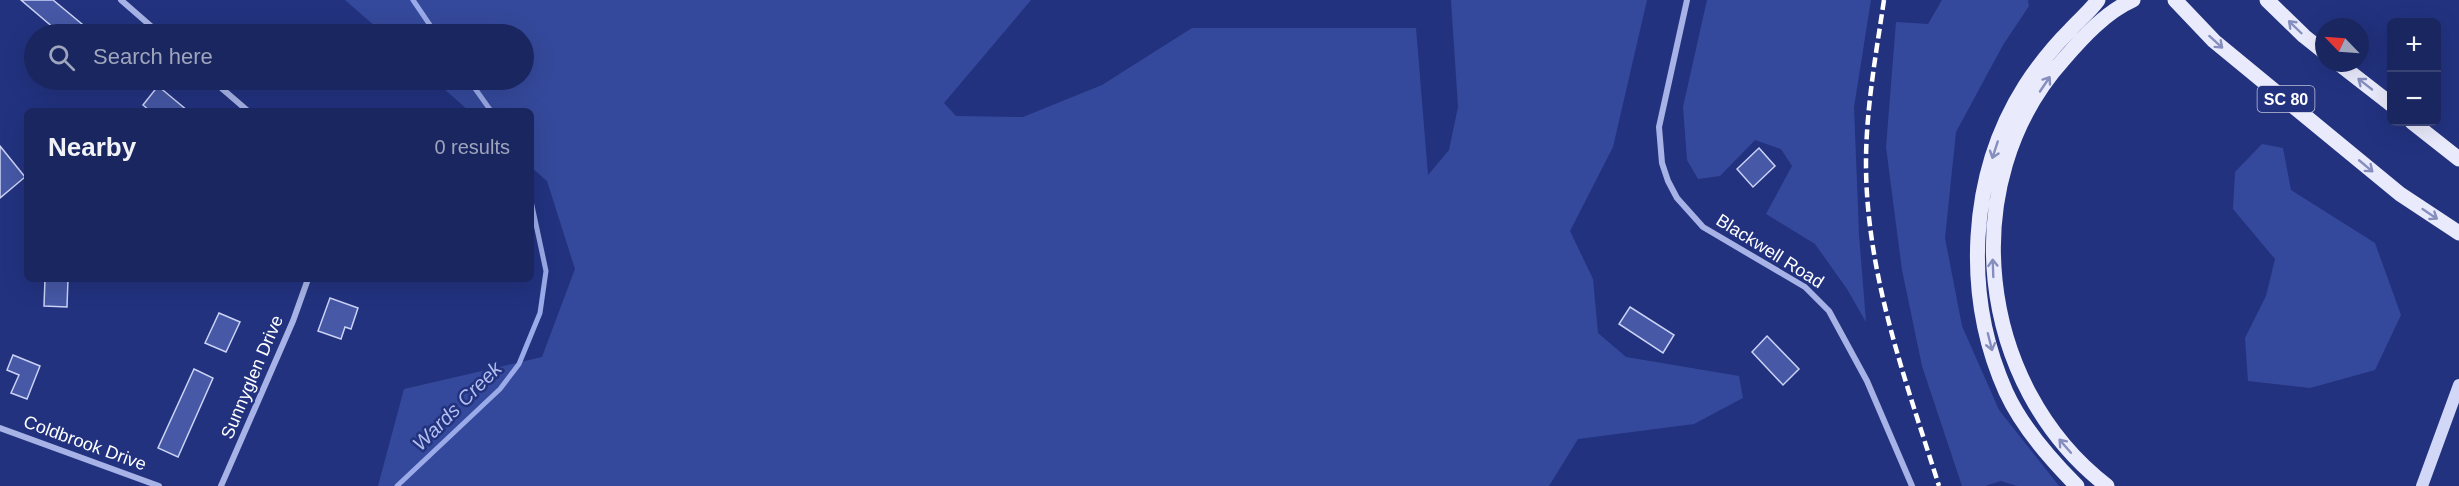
<!DOCTYPE html>
<html lang="en">
<head>
<meta charset="utf-8">
<style>
  :root { --surface:#1a265f; --page:#273268; --text:#f1f3f6; --muted:#9fa5bd; --line:#384374 }
  body { margin:0; font-family:Helvetica,sans-serif; background:var(--page); color:var(--text) }
  .controls { position:absolute; right:18px; top:18px; display:grid; overflow:hidden; border-radius:9px; box-shadow:0 6px 24px #0002 }
  .controls button { width:54px; height:54px; display:grid; place-items:center; padding:0; border:0; border-bottom:2px solid var(--line); background:var(--surface); color:var(--text); font:30px sans-serif }
  .compass { position:absolute; left:2315px; top:18px; width:54px; height:54px; border-radius:50%; background:var(--surface); box-shadow:0 6px 24px #0002; rotate:295deg }
  .list { margin:0; padding:0; list-style:none }
  h2 { display:flex; justify-content:space-between; align-items:center; height:78px; margin:0; padding:0 24px; font-size:26px }
  h2 small { font-size:20px; font-weight:400; color:var(--muted) }
  .icon { flex:none; width:33px; height:33px; fill:none; stroke:currentColor; stroke-width:2; stroke-linecap:round; stroke-linejoin:round }
  .map { position:relative; flex:none; width:2459px; height:486px; overflow:hidden }
  .search { position:absolute; background:var(--surface); box-shadow:0 6px 24px #0002; left:24px; top:24px; width:510px; height:66px; display:flex; align-items:center; gap:15px; box-sizing:border-box; padding:0 21px; border-radius:33px; color:var(--muted); font-size:22px }
  .panel { position:absolute; background:var(--surface); box-shadow:0 6px 24px #0002; left:24px; top:108px; width:510px; height:174px; border-radius:9px }
  .map>svg:first-child { display:block }
</style>
</head>
<body>
<div class="map">
<svg width="2459" height="486" viewBox="0 0 2459 486">
  <rect width="100%" height="100%" fill="#22327f"/>
  <path fill="#35499c" d="M345 0H1031L944 103 956 116 1023 117 1102 85 1192 28H1416L1428 175 1449 150 1458 107 1451 0H1647L1613 147 1570 231 1593 279 1598 333 1626 357 1739 376 1743 398 1694 424 1578 439 1549 486H378L404 389 542 357 575 269 547 181 531 167V111H469L434 80H524V34H384Z
    M1707 0H1871L1854 107 1859 235 1866 322 1847 289 1815 244 1766 214 1792 166 1781 149 1755 140 1720 176 1698 179 1687 160 1683 107Z
    M1942 0H2028L2029 6 2003 45 1956 132 1945 238 1962 326 1999 410 2059 486H2017L2001 481 1985 486H1962L1922 366 1902 270 1886 147 1896 22 1928 24Z
    M2262 144 2283 148 2291 190 2375 243 2401 315 2375 370 2310 388 2248 381 2245 338 2266 296 2275 259 2233 209 2235 172Z"/>
  <g fill="none" stroke-linecap="round" stroke-linejoin="round">
    <path stroke="#9baae8" stroke-width="5" d="M413 0 436 34
      M469 80 491 111
      M397 486 500 389 519 364 540 313 546 271 531 201"/>
  </g>
  <path fill="#4658a6" stroke="#cad2f5" stroke-width="1.5" d="M21 0H53L94 34H50L55 29Z
    M158 86 188 111H150L143 105Z
    M0 146 25 177 0 198Z
    M1759 148 1775 166 1753 187 1737 169Z
    M45 279H68L67 307 44 306Z
    M330 298 358 308 351 329 345 327 341 339 318 331Z
    M1630 307 1674 335 1663 353 1619 324Z
    M219 313 240 322 226 352 205 343Z
    M1767 336 1799 369 1783 385 1752 352Z
    M13 355 40 366 27 399 11 393 19 375 7 370Z
    M194 369 213 378 178 457 158 448Z"/>
  <g fill="none" stroke-linecap="round" stroke-linejoin="round">
    <path stroke="#a7b3e7" stroke-width="6" d="M121 0 160 34
      M1687 0 1659 127 1662 163 1668 181 1677 198 1703 227 1805 287 1829 311 1867 381 1912 486
      M212 80 248 111
      M0 428 159 486
      M221 486 293 321 308 279"/>
    <path stroke="#d1d7f6" stroke-width="12" d="M2422 486 2459 385"/>
    <path stroke="#e9ebfd" stroke-width="15" d="M2175 0 2214 41 2400 194 2459 233
      M2267 0 2304 36 2324 52
      M2338 63 2392 105
      M2412 122 2459 159
      M2077 486C2050 459 2022 427 2006 392 1963 296 1968 176 2025 86 2038 66 2053 47 2070 30 2079 20 2090 11 2098 0
      M2107 486C1977 386 1953 182 2064 59 2083 37 2106 12 2133 0"/>
    <path stroke="#fff" stroke-width="4.5" stroke-dasharray="10 4.5" stroke-linecap="butt" d="M1884 0C1876 54 1866 109 1866 163 1866 275 1906 381 1939 486"/>
  </g>
  <defs><path id="oneway-shaft" d="M-6 0H5M1.5-3L5.5 0L1.5 3" fill="none" stroke-width="1.6" stroke-linecap="round" stroke-linejoin="round" transform="scale(1.5)"/></defs>
  <g stroke="#868ebe">
    <use href="#oneway-shaft" transform="translate(2295 27) rotate(-136)"/>
    <use href="#oneway-shaft" transform="translate(2216 42) rotate(42)"/>
    <use href="#oneway-shaft" transform="translate(2045 84) rotate(-56)"/>
    <use href="#oneway-shaft" transform="translate(2365 84) rotate(-142)"/>
    <use href="#oneway-shaft" transform="translate(1995 150) rotate(108)"/>
    <use href="#oneway-shaft" transform="translate(2366 166) rotate(40)"/>
    <use href="#oneway-shaft" transform="translate(2430 214) rotate(34)"/>
    <use href="#oneway-shaft" transform="translate(1993 268) rotate(-92)"/>
    <use href="#oneway-shaft" transform="translate(1990 342) rotate(76)"/>
    <use href="#oneway-shaft" transform="translate(2065 446) rotate(-131)"/>
  </g>
  <g text-anchor="middle" dominant-baseline="central" stroke-width="5" stroke-linejoin="round" paint-order="stroke">
    <rect fill="#22327f" stroke="#bdc2d9" stroke-width="1.5" x="2257.5" y="86" width="57" height="26" rx="4.5"/>
    <g font-size="16" font-weight="bold" fill="#fff">
      <text x="2286" y="99">SC 80</text>
    </g>
    <g font-size="18" fill="#fff" stroke="#22327f">
      <text transform="translate(1770 251) rotate(32)">Blackwell Road</text>
      <text transform="translate(252 377) rotate(-67)">Sunnyglen Drive</text>
      <text transform="translate(85 443) rotate(20)">Coldbrook Drive</text>
    </g>
    <g font-size="20" font-style="italic" fill="#b2beee" stroke="#22327f">
      <text transform="translate(457 406) rotate(-45)">Wards Creek</text>
    </g>
  </g>
</svg>
<div class="controls">
<button>+</button>
<button>−</button>
</div>
<svg class="compass" viewBox="-18 -18 36 36"><path d="M0-13l5 13h-10z" fill="#e53935"/><path d="M0 13l5-13h-10z" fill="#9fa5bd"/></svg>
<div class="search"><svg class="icon" aria-label="search" viewBox="0 0 24 24"><circle cx="10" cy="10" r="6"/><path d="M15 15l6 6"/></svg>Search here</div>
<section class="panel">
<h2>Nearby<small>0 results</small></h2>
<ul class="list">
</ul>
</section>
</div>
</body>
</html>
